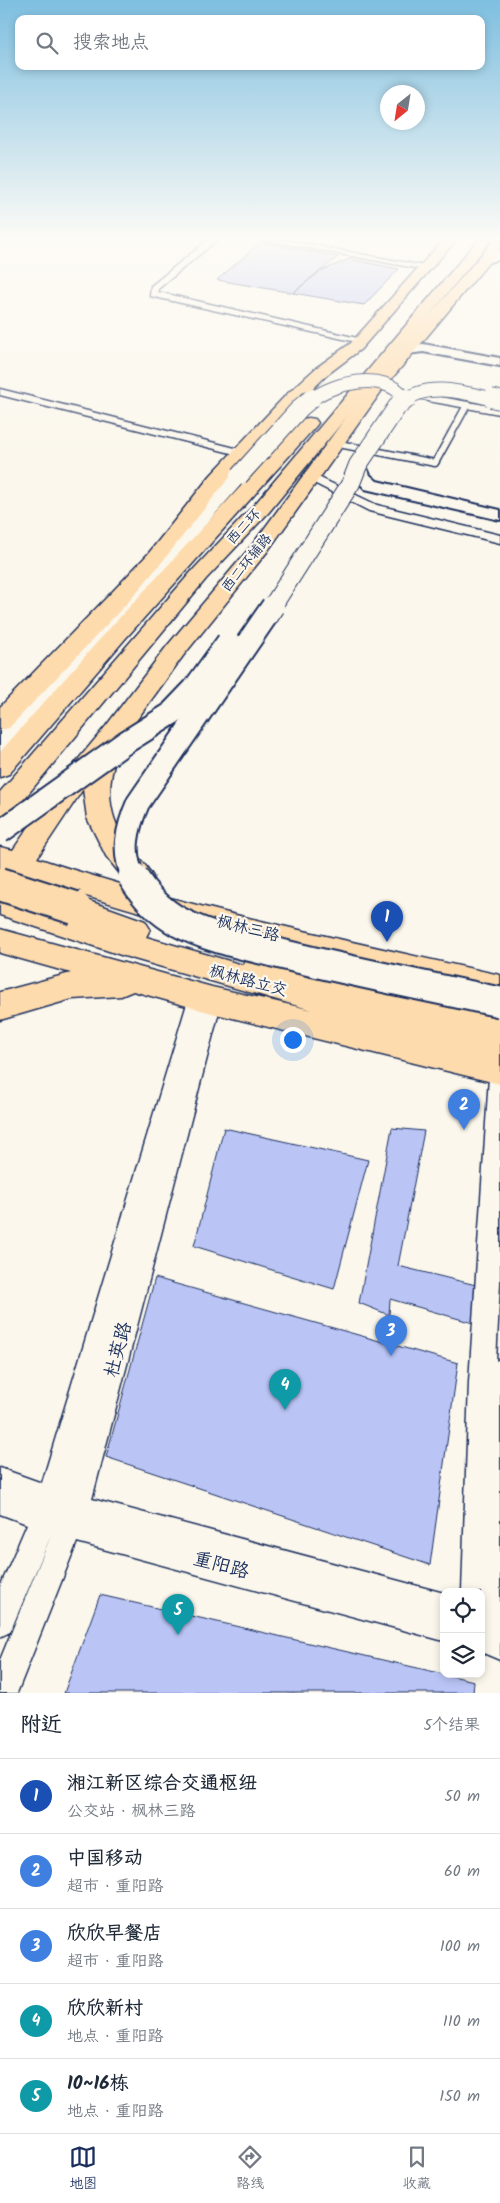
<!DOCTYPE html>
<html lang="zh">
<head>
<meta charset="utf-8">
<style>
  :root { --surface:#fff; --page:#f6f6f7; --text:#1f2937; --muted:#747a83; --line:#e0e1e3; --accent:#1b2f5e }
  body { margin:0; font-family:Kalam,"LXGW WenKai TC",sans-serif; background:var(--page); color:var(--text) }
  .controls { position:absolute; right:15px; bottom:15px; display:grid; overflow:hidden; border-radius:10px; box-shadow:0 2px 8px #0003 }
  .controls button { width:45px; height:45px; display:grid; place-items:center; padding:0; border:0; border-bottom:1px solid var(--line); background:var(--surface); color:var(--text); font:25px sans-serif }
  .compass { position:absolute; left:380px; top:85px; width:45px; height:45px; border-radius:50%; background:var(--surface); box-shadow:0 2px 8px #0003; rotate:210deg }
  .you { position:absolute; left:292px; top:1039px; width:18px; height:18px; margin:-12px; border:4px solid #fff; border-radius:50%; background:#1a73e8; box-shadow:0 0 0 8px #1a73e833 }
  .badge { display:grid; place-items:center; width:32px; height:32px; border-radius:50%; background:var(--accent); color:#fff; font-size:16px; font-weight:700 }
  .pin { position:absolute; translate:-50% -41px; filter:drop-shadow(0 1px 2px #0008) }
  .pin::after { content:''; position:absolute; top:26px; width:18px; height:15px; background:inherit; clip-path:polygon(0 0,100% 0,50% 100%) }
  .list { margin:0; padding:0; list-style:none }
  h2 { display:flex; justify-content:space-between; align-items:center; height:65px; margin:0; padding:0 20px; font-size:21px }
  h2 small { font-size:16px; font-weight:400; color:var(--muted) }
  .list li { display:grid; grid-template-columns:32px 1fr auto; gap:15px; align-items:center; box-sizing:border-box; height:75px; padding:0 20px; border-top:1px solid var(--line) }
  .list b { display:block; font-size:19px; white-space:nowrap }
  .list p { margin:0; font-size:16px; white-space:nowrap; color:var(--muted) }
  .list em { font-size:16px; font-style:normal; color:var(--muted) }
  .icon { flex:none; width:28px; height:28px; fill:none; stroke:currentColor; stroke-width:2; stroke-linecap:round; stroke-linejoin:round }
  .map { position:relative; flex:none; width:500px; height:1693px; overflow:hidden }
  .search { position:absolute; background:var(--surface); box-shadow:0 2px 8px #0003; left:15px; right:15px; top:15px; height:55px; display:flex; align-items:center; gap:12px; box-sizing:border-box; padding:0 18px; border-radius:10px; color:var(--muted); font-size:19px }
  .sheet { height:440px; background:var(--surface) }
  nav { display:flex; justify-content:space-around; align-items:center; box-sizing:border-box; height:70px; border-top:1px solid var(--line); background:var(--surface); font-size:14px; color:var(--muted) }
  nav a { display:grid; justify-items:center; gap:2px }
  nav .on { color:var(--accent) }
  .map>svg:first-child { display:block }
</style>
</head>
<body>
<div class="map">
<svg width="500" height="1693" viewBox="0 0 500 1693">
  <rect width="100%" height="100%" fill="#fbf7ec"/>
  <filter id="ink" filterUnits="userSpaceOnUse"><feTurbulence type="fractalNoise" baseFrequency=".02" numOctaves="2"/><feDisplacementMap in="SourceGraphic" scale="10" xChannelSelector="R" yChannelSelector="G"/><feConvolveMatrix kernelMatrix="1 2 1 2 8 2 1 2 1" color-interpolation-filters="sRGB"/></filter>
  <g filter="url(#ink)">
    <path fill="#bac5f6" stroke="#1b2f5e" d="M261 242 338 257 293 293 217 280Z
      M349 259 399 269 364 305 293 293 317 273Z
      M224 1128 368 1160 334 1289 194 1246Z
      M392 1128 424 1131 398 1266 480 1286 473 1323 390 1299 389 1315 359 1303Z
      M155 1278 458 1363 430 1565 106 1457Z
      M100 1595 474 1681 473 1693H64Z"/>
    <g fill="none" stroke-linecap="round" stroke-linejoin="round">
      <defs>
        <path id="lane-far1" d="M415 396 436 400"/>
        <path id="lane" d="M429 398 500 411
          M334 443 435 463 467 405"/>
        <path id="street" d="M208 240H217L158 289V292L366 340 361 343 150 296 151 286Z
          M265 240H285L430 267 426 270Z
          M0 389 247 451 249 453 243 456 0 395Z
          M312 474 377 505 500 535V543L369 511 308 480 306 478Z
          M199 989 207 993 212 991 219 994 222 1000 92 1499 444 1593V1641L77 1542 17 1693H0V1660L52 1533 10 1632 0 1637V1587L27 1524 0 1514V1468L42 1483 189 997 192 991Z
          M500 1067V1283L496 1361 500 1359V1660L481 1652V1592H462L469 1382 489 1077 493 1070Z"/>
        <path id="secondary" d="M500 251V259L483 264 477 260 479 257Z
          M423 344 500 358V366L423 352 408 354 401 350 403 347Z
          M358 460 364 461 370 475 377 481 500 510V520L365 489 354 477 350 465 352 461Z
          M239 471 245 472 247 476 245 480 8 750 0 752V730L233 472Z"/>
        <path id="primary" d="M443 240H456L361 349 328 374 298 403 224 484 162 562 130 600 9 728 0 730V707L114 590 148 554 210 476 286 395 316 368 351 343Z
          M494 240H500V249L383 389 267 552 183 656 117 747 119 750C106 782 106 814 127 843 135 855 146 864 153 877L149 885 139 888 129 885 106 856 87 818 83 789 37 858C188 909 345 940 500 975V1001C340 964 180 929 25 876L12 896 63 913 60 908 65 900 75 896 145 921 150 929 146 937 243 965 247 955 258 951 500 1007V1084L212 1013 133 991 121 996 72 999 0 1020V992L71 973 0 953V929L212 987 312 1010 124 956 0 915V847L13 850 62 779 106 726 167 646 253 544 371 383Z"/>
        <path id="highway" d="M478 240H491L269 512 206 579 9 817 0 820V792L192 571 255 504Z
          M309 418 315 419 318 423 315 427 125 639 9 774 0 777V752L109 629 303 419Z"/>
      </defs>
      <use href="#lane-far1" stroke="#1b2f5e" stroke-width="6"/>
      <use href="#lane" stroke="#1b2f5e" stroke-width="9"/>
      <use href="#street" stroke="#1b2f5e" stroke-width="3"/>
      <use href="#secondary" stroke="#1b2f5e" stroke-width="4"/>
      <use href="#primary" stroke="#1b2f5e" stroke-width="3"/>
      <use href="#highway" stroke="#1b2f5e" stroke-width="3"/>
      <use href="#lane-far1" stroke="#fbf7ec" stroke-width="4.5"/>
      <use href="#lane" stroke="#fbf7ec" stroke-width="6"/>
      <use href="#street" fill="#fbf7ec" fill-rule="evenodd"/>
      <use href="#secondary" fill="#fbf7ec" fill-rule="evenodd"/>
      <use href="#primary" fill="#fedbac" fill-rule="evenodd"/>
      <use href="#highway" fill="#fedbac" fill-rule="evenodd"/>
      <defs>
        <path id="secondary-bridge-far3" d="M311 400C334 382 384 371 404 397L403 400
          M406 400C430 380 471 395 498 400"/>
        <path id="secondary-bridge-far2" d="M491 398 500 400
          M400 405 408 398
          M239 476 301 407 312 398
          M272 607 351 483 358 465 403 398"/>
        <path id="secondary-bridge-far1" d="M172 712 194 689 228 642
          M0 832 126 742 185 705
          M134 878C121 853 127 828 138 803L273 606"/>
        <path id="secondary-bridge" d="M133 877C144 895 159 911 179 922 207 937 241 944 273 952 348 971 424 986 500 1002"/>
        <path id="primary-bridge" d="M0 884 75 908"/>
      </defs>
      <use href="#secondary-bridge-far3" stroke="#1b2f5e" stroke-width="15" stroke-linecap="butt"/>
      <use href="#secondary-bridge-far2" stroke="#1b2f5e" stroke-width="20" stroke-linecap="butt"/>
      <use href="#secondary-bridge-far1" stroke="#1b2f5e" stroke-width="26" stroke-linecap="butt"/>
      <use href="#secondary-bridge" stroke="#1b2f5e" stroke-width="33" stroke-linecap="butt"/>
      <use href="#primary-bridge" stroke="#1b2f5e" stroke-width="36" stroke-linecap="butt"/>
      <use href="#secondary-bridge-far3" stroke="#fbf7ec" stroke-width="13"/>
      <use href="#secondary-bridge-far2" stroke="#fbf7ec" stroke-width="18"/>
      <use href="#secondary-bridge-far1" stroke="#fbf7ec" stroke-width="22"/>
      <use href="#secondary-bridge" stroke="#fbf7ec" stroke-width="29"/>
      <use href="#primary-bridge" stroke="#fedbac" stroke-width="32"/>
    </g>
  </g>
  <linearGradient id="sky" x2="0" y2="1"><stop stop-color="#7ebfe0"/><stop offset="0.5" stop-color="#fdfbf6"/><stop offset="1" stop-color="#fdfbf6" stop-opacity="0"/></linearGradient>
  <rect width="500" height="477" fill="url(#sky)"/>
  <g text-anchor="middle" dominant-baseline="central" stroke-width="4.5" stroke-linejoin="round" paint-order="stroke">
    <g font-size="14" fill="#1b2f5e" stroke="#fbf7ec">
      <text transform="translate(244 527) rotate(-47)">西二环</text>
      <text transform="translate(247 563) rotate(-51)">西二环辅路</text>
    </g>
    <g font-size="16" fill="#1b2f5e" stroke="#fbf7ec">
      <text transform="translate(248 929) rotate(14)">枫林三路</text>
      <text transform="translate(248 981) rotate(15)">枫林路立交</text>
    </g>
    <g font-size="19" fill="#1b2f5e" stroke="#fbf7ec">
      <text transform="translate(119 1350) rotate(-75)">杜英路</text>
      <text transform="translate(221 1566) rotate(15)">重阳路</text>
    </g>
  </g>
</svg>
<div class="controls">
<button><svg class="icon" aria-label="locate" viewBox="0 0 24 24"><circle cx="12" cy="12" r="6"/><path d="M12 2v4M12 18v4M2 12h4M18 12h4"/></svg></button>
<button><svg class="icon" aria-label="layers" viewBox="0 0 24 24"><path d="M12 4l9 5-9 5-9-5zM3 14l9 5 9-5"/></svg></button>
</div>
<svg class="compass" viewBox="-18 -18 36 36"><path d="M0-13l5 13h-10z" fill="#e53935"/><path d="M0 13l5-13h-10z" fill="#747a83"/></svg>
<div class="you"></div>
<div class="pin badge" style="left:387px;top:942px;background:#1a4fb4">1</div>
<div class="pin badge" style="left:464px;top:1130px;background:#3f7fe0">2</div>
<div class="pin badge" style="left:391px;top:1356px;background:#3f7fe0">3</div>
<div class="pin badge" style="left:285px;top:1410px;background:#0f9aa8">4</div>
<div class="pin badge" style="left:178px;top:1635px;background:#0f9aa8">5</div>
<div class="search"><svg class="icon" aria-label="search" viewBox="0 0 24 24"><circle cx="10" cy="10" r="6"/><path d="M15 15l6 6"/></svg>搜索地点</div>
</div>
<section class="sheet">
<h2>附近<small>5个结果</small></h2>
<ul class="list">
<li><span class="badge" style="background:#1a4fb4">1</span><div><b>湘江新区综合交通枢纽</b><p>公交站 · 枫林三路</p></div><em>50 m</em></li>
<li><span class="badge" style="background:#3f7fe0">2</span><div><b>中国移动</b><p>超市 · 重阳路</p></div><em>60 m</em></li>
<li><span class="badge" style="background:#3f7fe0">3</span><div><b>欣欣早餐店</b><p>超市 · 重阳路</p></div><em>100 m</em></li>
<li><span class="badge" style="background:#0f9aa8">4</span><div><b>欣欣新村</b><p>地点 · 重阳路</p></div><em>110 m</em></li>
<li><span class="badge" style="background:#0f9aa8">5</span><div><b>10~16栋</b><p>地点 · 重阳路</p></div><em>150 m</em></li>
</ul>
</section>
<nav>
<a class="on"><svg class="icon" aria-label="map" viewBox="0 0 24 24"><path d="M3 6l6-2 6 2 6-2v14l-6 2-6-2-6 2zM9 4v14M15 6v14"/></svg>地图</a>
<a><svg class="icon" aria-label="directions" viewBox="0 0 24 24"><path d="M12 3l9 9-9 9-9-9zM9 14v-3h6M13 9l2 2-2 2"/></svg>路线</a>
<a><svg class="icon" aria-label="saved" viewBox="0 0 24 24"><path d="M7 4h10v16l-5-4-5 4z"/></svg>收藏</a>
</nav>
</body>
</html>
